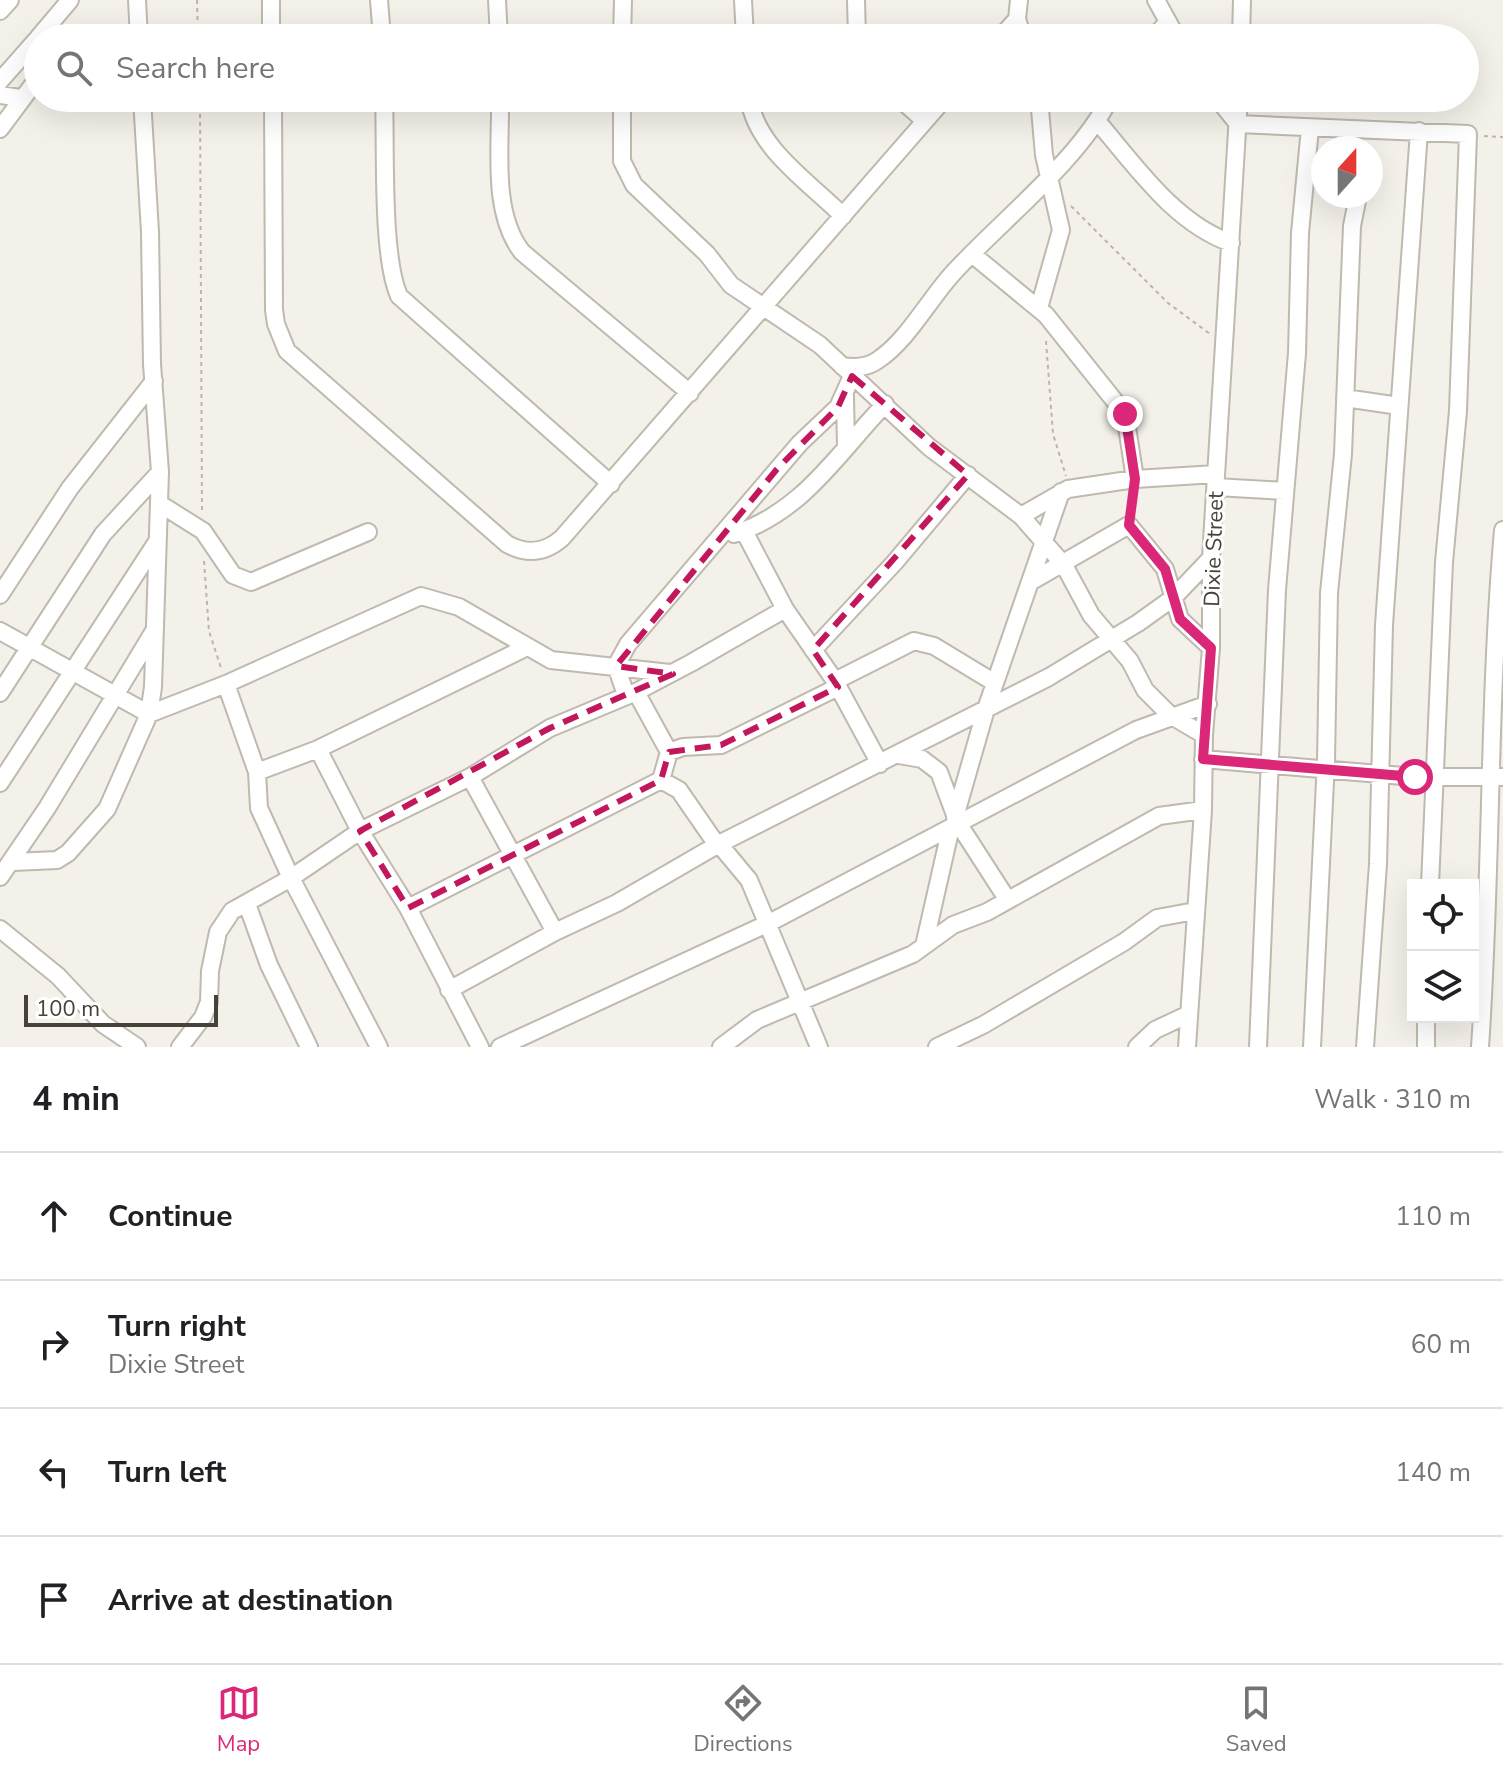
<!DOCTYPE html>
<html lang="en">
<head>
<meta charset="utf-8">
<style>
  :root { --surface:#fff; --page:#f2f2f2; --text:#202124; --muted:#757577; --line:#e0e0e0; --accent:#db2777 }
  body { margin:0; font-family:"Nunito Sans",sans-serif; background:var(--page); color:var(--text) }
  .controls { position:absolute; right:24px; bottom:24px; display:grid; overflow:hidden; border-radius:0px; box-shadow:0 8px 32px #0002 }
  .controls button { width:72px; height:72px; display:grid; place-items:center; padding:0; border:0; border-bottom:2px solid var(--line); background:var(--surface); color:var(--text); font:40px sans-serif }
  .compass { position:absolute; left:1311px; top:136px; width:72px; height:72px; border-radius:50%; background:var(--surface); box-shadow:0 8px 32px #0002; rotate:21deg }
  .scale { position:absolute; left:24px; bottom:20px; width:194px; box-sizing:border-box; padding-left:8px; border:4px solid #474239; border-top:0; font-size:22px; line-height:28px; white-space:nowrap; color:#474239; -webkit-text-stroke:6px #fff; paint-order:stroke }
  .stop { position:absolute; width:24px; height:24px; margin:-18px; border:6px solid #db2777; border-radius:50%; background:#fff }
  .stop.end { background:#db2777; border-color:#fff; box-shadow:0 2px 8px #0008 }
  .list { margin:0; padding:0; list-style:none }
  h2 { display:flex; justify-content:space-between; align-items:center; height:104px; margin:0; padding:0 32px; font-size:34px }
  h2 small { font-size:26px; font-weight:400; color:var(--muted) }
  .list li { display:grid; grid-template-columns:52px 1fr auto; gap:24px; align-items:center; box-sizing:border-box; height:128px; padding:0 32px; border-top:2px solid var(--line) }
  .list b { display:block; font-size:30px; white-space:nowrap }
  .list p { margin:0; font-size:26px; white-space:nowrap; color:var(--muted) }
  .list em { font-size:26px; font-style:normal; color:var(--muted) }
  .icon { flex:none; width:44px; height:44px; fill:none; stroke:currentColor; stroke-width:2; stroke-linecap:round; stroke-linejoin:round }
  .map { position:relative; flex:none; width:1503px; height:1047px; overflow:hidden }
  .search { position:absolute; background:var(--surface); box-shadow:0 8px 32px #0002; left:24px; right:24px; top:24px; height:88px; display:flex; align-items:center; gap:20px; box-sizing:border-box; padding:0 28px; border-radius:44px; color:var(--muted); font-size:30px }
  .sheet { height:616px; background:var(--surface) }
  nav { display:flex; justify-content:space-around; align-items:center; box-sizing:border-box; height:112px; border-top:2px solid var(--line); background:var(--surface); font-size:22px; color:var(--muted) }
  nav a { display:grid; justify-items:center; gap:4px }
  nav .on { color:var(--accent) }
  .map>svg:first-child { display:block }
</style>
</head>
<body>
<div class="map">
<svg width="1503" height="1047" viewBox="0 0 1503 1047">
  <rect width="100%" height="100%" fill="#f4f1ea"/>
  <g fill="none" stroke-linecap="round" stroke-linejoin="round">
    <defs>
      <path id="minor" d="M137 0 139 38
        M271 0V38
        M379 0 382 38
        M497 0 499 38
        M743 0 745 38
        M856 0 857 38
        M1156 0 1177 38
        M0 11 10 0
        M1017 19 1023 38
        M38 38 70 0
        M622 38 623 0
        M1000 38 1017 19 1019 0
        M1153 38 1167 23
        M1241 38 1242 0
        M0 81 38 38
        M0 95 20 98
        M273 98 274 310 276 324 287 351 507 544C527 555 545 553 562 538L945 98
        M384 98C386 147 381 255 399 296L611 484
        M500 98C501 147 491 212 522 252L690 393
        M622 98V161L634 185 707 254 731 285 820 345 929 447 1021 516 1064 565 1091 615 1130 661 1145 690 1170 715 1204 735
        M749 98C756 148 809 182 843 216
        M899 98 925 121
        M1039 98 1044 155 1061 230 1039 308
        M1217 98 1238 124 1468 134 1458 411 1444 562 1430 885
        M1097 121C1135 165 1174 223 1231 243
        M0 129 38 78
        M972 254 1046 315 1125 414 1135 479
        M842 366C855 368 867 368 878 360 908 340 929 299 954 272 1002 220 1079 160 1110 98
        M845 396 846 448
        M1345 398 1399 406
        M1216 487 1285 491
        M160 504 203 531 233 575 251 582 368 532
        M1021 516 1068 489 1135 479 1216 474
        M744 531 785 609 835 681 880 764
        M734 534C803 512 838 453 885 404
        M1030 582 1129 525 1165 569 1180 619 1211 648
        M0 595 70 488 154 381
        M0 631 149 714 226 684 421 596 459 607 551 660 670 673
        M813 650 895 562 968 475
        M835 681 914 641 934 646 995 683
        M226 684 257 772 259 808 291 878 379 1047
        M0 693 103 534 160 472
        M626 695 616 666 628 644 800 443 838 407 852 376
        M318 749 360 831 408 908 480 1047
        M669 752 683 747 721 745 838 687
        M899 755 922 759 939 772 958 823 1007 899
        M1203 759 1415 777H1503
        M257 772 318 749 527 647
        M470 777 555 932
        M661 780 679 790 717 845
        M0 783 156 543
        M955 817 986 709 1061 492
        M719 844 749 880 819 1047
        M13 862 57 860 68 853 107 809 149 714 153 687 160 472 152 364 150 232 142 98
        M0 877 47 808 154 631
        M247 904 269 965 309 1047
        M408 908 661 780 669 752 636 692
        M0 929 58 976 103 1024 137 1047
        M924 946 951 827
        M449 990 555 932 617 903 717 845 1049 677 1138 623 1173 598 1211 558
        M180 1047 203 1017 209 1002 210 971 218 932 232 911 291 878 360 831 470 777 550 728 636 692 691 663 785 609
        M500 1047 769 923 1136 730 1208 704
        M721 1047 757 1020 913 954 953 925 987 912 1159 816 1203 810
        M937 1047 983 1025 1124 942 1157 918 1195 911
        M1137 1047 1155 1030 1189 1014
        M1187 1047 1203 810 1204 735 1211 648V558L1239 98
        M1258 1047 1277 590 1297 353 1300 233 1310 128
        M1312 1047 1326 761 1329 593 1343 454 1352 226 1358 196
        M1365 1047 1378 864 1384 625 1419 131
        M1426 1047V1017
        M1480 1047C1492 874 1488 702 1503 530"/>
    </defs>
    <use href="#minor" stroke="#bfb9ae" stroke-width="20"/>
    <path stroke="#bfb5a0" stroke-width="2" stroke-dasharray="4 4" stroke-linecap="butt" d="M197 0 198 38
      M200 98 202 514
      M1484 136 1503 137
      M1071 206 1168 303 1210 334
      M1046 341 1053 434 1066 476
      M1130 512 1133 495
      M204 561 209 631 221 668"/>
    <use href="#minor" stroke="#fff" stroke-width="16"/>
  </g>
  <g fill="none" stroke-linecap="round" stroke-linejoin="round">
    <path stroke="#db2777" stroke-width="10" d="M1125 414 1135 479 1129 525 1165 569 1180 619 1211 648 1203 759 1415 777"/>
  </g>
  <path fill="none" stroke="#c2185b" stroke-width="6" stroke-dasharray="16 10" stroke-linejoin="round" d="M852 376 968 475 813 650 838 687 721 745 669 752 661 780 408 908 360 831 550 728 673 674 616 666 777 469 838 407Z"/>
  <g text-anchor="middle" dominant-baseline="central" stroke-width="6" stroke-linejoin="round" paint-order="stroke">
    <g font-size="22" fill="#474239" stroke="#fff">
      <text transform="translate(1214 549) rotate(-88)">Dixie Street</text>
    </g>
  </g>
</svg>
<div class="controls">
<button><svg class="icon" aria-label="locate" viewBox="0 0 24 24"><circle cx="12" cy="12" r="6"/><path d="M12 2v4M12 18v4M2 12h4M18 12h4"/></svg></button>
<button><svg class="icon" aria-label="layers" viewBox="0 0 24 24"><path d="M12 4l9 5-9 5-9-5zM3 14l9 5 9-5"/></svg></button>
</div>
<svg class="compass" viewBox="-18 -18 36 36"><path d="M0-13l5 13h-10z" fill="#e53935"/><path d="M0 13l5-13h-10z" fill="#757577"/></svg>
<div class="scale">100 m</div>
<div class="stop" style="left:1415px;top:777px"></div>
<div class="stop end" style="left:1125px;top:414px"></div>
<div class="search"><svg class="icon" aria-label="search" viewBox="0 0 24 24"><circle cx="10" cy="10" r="6"/><path d="M15 15l6 6"/></svg>Search here</div>
</div>
<section class="sheet">
<h2>4 min<small>Walk · 310 m</small></h2>
<ul class="list">
<li><svg class="icon" aria-label="ahead" viewBox="0 0 24 24"><path d="M12 20V5M6 11l6-6 6 6"/></svg><div><b>Continue</b></div><em>110 m</em></li>
<li><svg class="icon" aria-label="right" viewBox="0 0 24 24"><path d="M7 20v-9h11M14 6l5 5-5 5"/></svg><div><b>Turn right</b><p>Dixie Street</p></div><em>60 m</em></li>
<li><svg class="icon" aria-label="left" viewBox="0 0 24 24"><path d="M17 20v-9H6M10 6l-5 5 5 5"/></svg><div><b>Turn left</b></div><em>140 m</em></li>
<li><svg class="icon" aria-label="arrive" viewBox="0 0 24 24"><path d="M6 21V4h12l-3 4 3 4H6"/></svg><div><b>Arrive at destination</b></div></li>
</ul>
</section>
<nav>
<a class="on"><svg class="icon" aria-label="map" viewBox="0 0 24 24"><path d="M3 6l6-2 6 2 6-2v14l-6 2-6-2-6 2zM9 4v14M15 6v14"/></svg>Map</a>
<a><svg class="icon" aria-label="directions" viewBox="0 0 24 24"><path d="M12 3l9 9-9 9-9-9zM9 14v-3h6M13 9l2 2-2 2"/></svg>Directions</a>
<a><svg class="icon" aria-label="saved" viewBox="0 0 24 24"><path d="M7 4h10v16l-5-4-5 4z"/></svg>Saved</a>
</nav>
</body>
</html>
